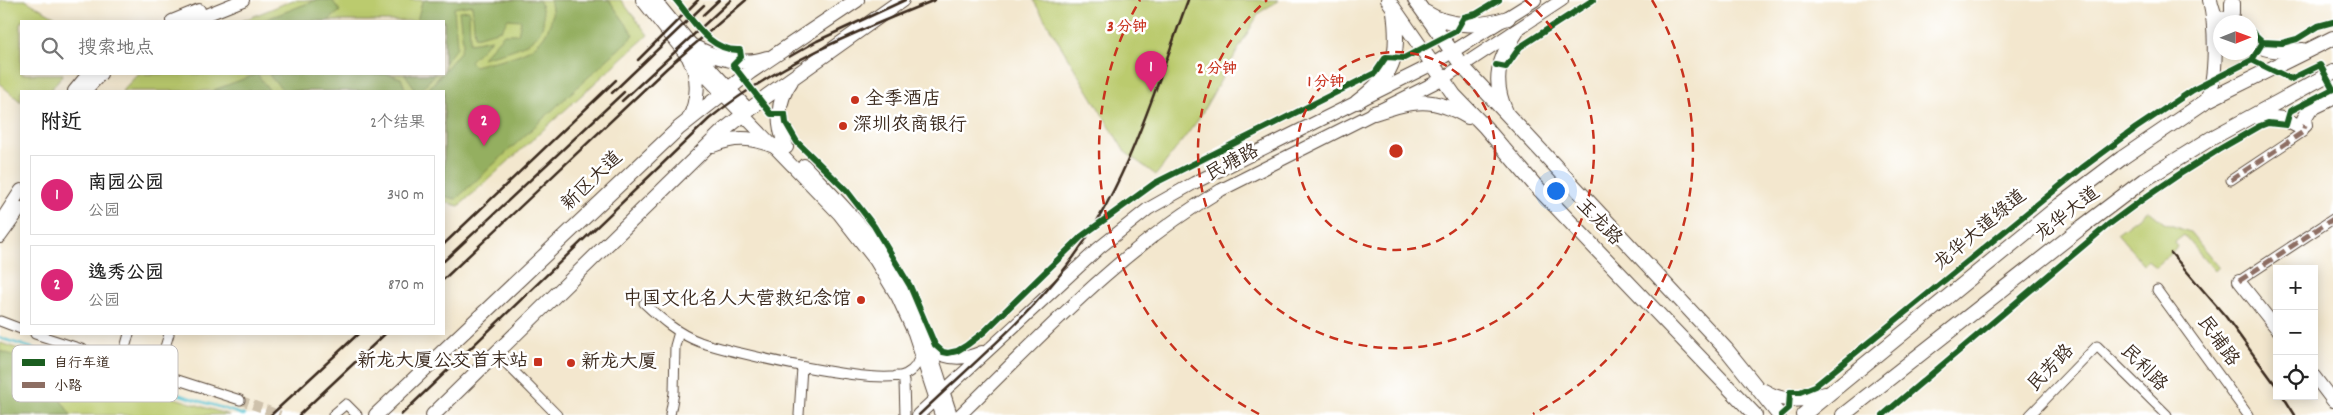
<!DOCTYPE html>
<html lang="zh">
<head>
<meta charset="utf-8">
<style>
  :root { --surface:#fff; --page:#f2f2f2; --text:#222; --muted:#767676; --line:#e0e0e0; --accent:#db2777 }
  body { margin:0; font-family:Dekko,"LXGW WenKai TC",sans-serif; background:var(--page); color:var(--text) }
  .controls { position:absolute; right:15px; bottom:15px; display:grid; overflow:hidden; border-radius:0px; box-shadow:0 2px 12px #0003 }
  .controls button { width:45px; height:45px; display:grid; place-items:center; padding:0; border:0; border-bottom:1px solid var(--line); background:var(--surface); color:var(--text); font:25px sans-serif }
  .compass { position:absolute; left:2213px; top:15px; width:45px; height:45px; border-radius:50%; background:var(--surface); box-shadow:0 2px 12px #0003; rotate:89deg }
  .you { position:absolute; left:1555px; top:190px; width:18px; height:18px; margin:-12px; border:4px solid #fff; border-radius:50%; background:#1a73e8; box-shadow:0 0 0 8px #1a73e833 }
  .badge { display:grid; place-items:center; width:32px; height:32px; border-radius:50%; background:var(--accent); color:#fff; font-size:16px; font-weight:700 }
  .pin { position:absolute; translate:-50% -41px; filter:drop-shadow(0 1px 2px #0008) }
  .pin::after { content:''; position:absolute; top:26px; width:18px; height:15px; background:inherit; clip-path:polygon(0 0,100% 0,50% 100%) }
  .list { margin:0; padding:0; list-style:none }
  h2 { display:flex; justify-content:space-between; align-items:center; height:65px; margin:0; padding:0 20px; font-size:21px }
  h2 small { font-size:16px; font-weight:400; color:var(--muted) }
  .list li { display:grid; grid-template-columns:32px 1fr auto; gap:15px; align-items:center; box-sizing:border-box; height:80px; margin:0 10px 10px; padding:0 10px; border:1px solid var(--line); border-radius:0px }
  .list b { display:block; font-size:19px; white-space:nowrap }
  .list p { margin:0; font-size:16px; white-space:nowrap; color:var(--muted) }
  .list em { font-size:16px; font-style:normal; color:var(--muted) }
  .icon { flex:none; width:28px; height:28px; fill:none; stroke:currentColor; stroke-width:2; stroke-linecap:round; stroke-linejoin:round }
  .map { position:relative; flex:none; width:2333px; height:415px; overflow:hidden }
  .search { position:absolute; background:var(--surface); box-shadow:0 2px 12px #0003; left:20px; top:20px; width:425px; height:55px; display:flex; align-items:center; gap:12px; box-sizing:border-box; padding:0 18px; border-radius:0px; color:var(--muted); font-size:19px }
  .panel { position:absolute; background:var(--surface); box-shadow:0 2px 12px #0003; left:20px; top:90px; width:425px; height:245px; border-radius:0px }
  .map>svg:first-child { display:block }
</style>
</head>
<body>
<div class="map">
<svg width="2333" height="415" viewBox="0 0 2333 415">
  <rect width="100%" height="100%" fill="#fff"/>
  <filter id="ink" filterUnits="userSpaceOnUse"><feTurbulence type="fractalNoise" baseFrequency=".02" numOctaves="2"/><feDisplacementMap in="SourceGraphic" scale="10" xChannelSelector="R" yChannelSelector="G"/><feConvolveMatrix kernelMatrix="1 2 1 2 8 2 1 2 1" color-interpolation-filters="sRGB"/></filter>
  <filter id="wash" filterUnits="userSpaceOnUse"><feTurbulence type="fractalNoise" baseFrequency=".0096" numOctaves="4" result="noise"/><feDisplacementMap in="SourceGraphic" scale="20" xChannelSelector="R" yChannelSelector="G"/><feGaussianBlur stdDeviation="1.12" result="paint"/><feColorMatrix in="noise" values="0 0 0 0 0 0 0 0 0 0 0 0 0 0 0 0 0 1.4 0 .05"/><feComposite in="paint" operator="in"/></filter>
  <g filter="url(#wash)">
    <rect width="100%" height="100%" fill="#f3e7ce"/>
    <path fill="#bbcb6e" stroke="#7b7a46" d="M0 0H25L63 21H21V74H63L50 91H21V102L0 84Z
      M293 0H621L648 35 459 206 444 202V91H122L138 74H444V21H242Z
      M1033 0H1279L1259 13 1198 120 1156 175 1125 152Z
      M2148 210 2164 223 2190 232 2219 267 2215 271 2184 235 2175 242 2177 247 2155 268 2148 260 2143 264 2117 233Z
      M0 343 229 415H0Z"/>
    <path fill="#94af61" stroke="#686c40" d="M316 0H332L340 11 328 21H262Z
      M426 0H539C558 43 512 50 482 58L504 34H518L521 20 508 19 501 30 475 37 472 5 454 8 457 47 444 63V21H417L422 2Z
      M550 0H609L634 35 456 199 444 196V91H427L460 52 463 42 459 11 469 10 470 43 492 39 470 61 474 66C501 58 539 57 549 26 553 17 553 10 550 0Z
      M257 74 270 91H214V90Z
      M269 74H388L401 78 406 91H284C280 86 271 79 269 74Z
      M405 74H435L420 91H414V87Z
      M0 351 34 362 71 415H0Z"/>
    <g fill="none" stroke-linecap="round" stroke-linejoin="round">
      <path stroke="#56c1d0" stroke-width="2.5" d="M0 338 244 415"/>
    </g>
  </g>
  <g filter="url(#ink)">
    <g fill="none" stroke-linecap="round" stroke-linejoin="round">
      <path stroke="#cec1ab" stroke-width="9" stroke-dasharray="9 4.5" stroke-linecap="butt" d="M240 400 280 415"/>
      <defs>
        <path id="street" d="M2231 180 2303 132 2305 125
          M2239 281 2333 219
          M2157 290 2248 415
          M644 303C661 319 678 334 700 342 733 353 878 387 906 374 914 370 919 362 920 353
          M0 321 21 329
          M35 334 240 400
          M496 353 557 415
          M121 362 129 334
          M157 373 169 334
          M896 376 901 377 904 381 905 415
          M333 415 346 404 357 415
          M670 415 674 393 675 346 679 332
          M799 415 802 367
          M2030 415 2097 346 2167 415"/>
        <path id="secondary" d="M642 0 690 60 839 214 875 260 898 298 914 333 941 415
          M655 0 713 71 747 108
          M172 21 199 10
          M191 21 243 0
          M74 91 88 74
          M85 91 101 74
          M804 165C837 199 870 232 895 273 922 316 935 367 951 415
          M0 222 21 190
          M0 237 21 208
          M2239 281 2277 329
          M928 347C945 360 962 361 982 352
          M2314 376 2333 401
          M918 415 1099 248 1148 209 1194 183 1431 65 1535 0
          M960 415C1042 335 1121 249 1221 190L1442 79 1562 0"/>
        <path id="primary" d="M1388 0 1454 95 1485 127 1534 184 1755 415
          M1415 0 1463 67 1726 349 1779 415
          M2212 7 2215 17 2226 20 2232 13V3
          M1425 12C1450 28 1481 27 1508 18
          M2250 41C2264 52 2286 52 2303 50
          M692 46C714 57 743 67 767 58
          M2206 101C2218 80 2216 24 2210 0
          M1357 102C1394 74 1400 59 1394 12
          M1506 112C1491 79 1499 59 1517 31
          M1374 113C1413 101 1431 95 1468 117
          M2253 116 2284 119 2302 128
          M689 119C698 102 700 77 690 60
          M2305 125 2304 119 2310 109 2333 98
          M713 145C734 136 753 137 774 146
          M786 147C777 123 776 102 791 81
          M2122 158 2206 101 2333 38
          M2144 180 2210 139 2333 72
          M1764 391C1784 403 1803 401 1825 394
          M376 415 679 128 750 72 857 0
          M433 415 724 130 767 96 902 0
          M1803 415 2060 205
          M1843 415 2082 227"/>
      </defs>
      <use href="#street" stroke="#574638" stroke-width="11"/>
      <use href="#secondary" stroke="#574638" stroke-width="14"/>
      <use href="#primary" stroke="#574638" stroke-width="16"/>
      <use href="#street" stroke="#fff" stroke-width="9"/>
      <use href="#secondary" stroke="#fff" stroke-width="12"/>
      <use href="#primary" stroke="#fff" stroke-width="14"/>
      <path stroke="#3b2a1e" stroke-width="2.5" d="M703 15 719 0
        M789 57 817 41 905 0
        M638 60 698 0
        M612 93 704 5
        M622 101 731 0
        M444 244 616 80
        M2171 253 2226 317 2277 387
        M444 261 624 92
        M444 279 667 68 746 0
        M2283 396 2295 415
        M271 415 358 334
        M299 415 385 334
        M401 415 709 119C777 64 854 32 935 0
        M919 415C971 365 1026 320 1070 262 1128 185 1155 88 1188 0"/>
      <defs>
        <path id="primary-bridge" d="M2060 205 2122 158
          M2082 227 2144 180"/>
      </defs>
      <use href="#primary-bridge" stroke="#574638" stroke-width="16" stroke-linecap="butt"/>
      <use href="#primary-bridge" stroke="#fff" stroke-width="14"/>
      <path stroke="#8d6e63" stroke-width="5" stroke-dasharray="10 5" stroke-linecap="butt" d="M2231 180 2303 132 2305 125
        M2239 281 2333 219"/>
      <defs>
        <path id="cycleway" d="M676 0C693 20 710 52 740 50L741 57 733 65 771 114H785L786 123 797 142 847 191 874 226 910 286 935 345 943 352 948 353 957 351 967 345 984 332 1082 236 1155 183 1375 73 1386 57 1404 58 1456 31 1464 17 1476 14 1499 0
          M2250 30 2263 42 2282 43 2297 39 2318 26 2333 22
          M2252 60 2291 79 2320 65 2333 89
          M1496 65 1506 67 1520 47 1593 0
          M1781 415 1789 408 1790 392H1800L1815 386 2082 168 2136 128 2193 90 2252 60 2263 42
          M1883 415 2108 225C2156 188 2207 155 2260 126L2268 123 2286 125 2290 111 2333 89"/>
      </defs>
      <use href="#cycleway" stroke="#fff" stroke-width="9"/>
      <use href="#cycleway" stroke="#1b5e20" stroke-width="6"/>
    </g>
  </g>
  <g fill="none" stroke="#c8321e" stroke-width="2.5" stroke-dasharray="9 6">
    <circle cx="1396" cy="151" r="99"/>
    <path d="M1525 0A198 198 0 1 1 1267 0"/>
    <path d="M1259 414A297 297 0 0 1 1140 0M1652 0A297 297 0 0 1 1533 414"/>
  </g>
  <g fill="#c8321e" stroke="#fff" stroke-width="2">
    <circle cx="855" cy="100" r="5"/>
    <circle cx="843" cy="126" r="5"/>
    <circle cx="861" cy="300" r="5"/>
    <rect x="533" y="357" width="10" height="10" rx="2.5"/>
    <circle cx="571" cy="363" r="5"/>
  </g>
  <g text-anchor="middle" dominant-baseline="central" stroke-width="5" stroke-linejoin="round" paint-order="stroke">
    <g font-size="19" fill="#3b2a1e" stroke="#fff" text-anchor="start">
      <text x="865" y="100">全季酒店</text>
      <text x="853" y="126">深圳农商银行</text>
      <text x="851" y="300" text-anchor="end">中国文化名人大营救纪念馆</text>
      <text x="528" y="362" text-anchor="end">新龙大厦公交首末站</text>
      <text x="581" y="363">新龙大厦</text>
    </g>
    <g font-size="19" fill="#3b2a1e" stroke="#fff">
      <text transform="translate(1233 164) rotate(-28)">民塘路</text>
      <text transform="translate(593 182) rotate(-44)">新区大道</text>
      <text transform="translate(2068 215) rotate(-38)">龙华大道</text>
      <text transform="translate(1598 223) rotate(46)">玉龙路</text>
      <text transform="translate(1981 231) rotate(-40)">龙华大道绿道</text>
      <text transform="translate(2217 342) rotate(54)">民埔路</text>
      <text transform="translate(2052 369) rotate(-46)">民芳路</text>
      <text transform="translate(2143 369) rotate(45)">民利路</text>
    </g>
  </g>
  <rect x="12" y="345" width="166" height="57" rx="8" fill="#fff" stroke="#c4bfbc" stroke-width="1"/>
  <rect x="22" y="359" width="23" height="7" fill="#1b5e20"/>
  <rect x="22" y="382" width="23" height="6" fill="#8d6e63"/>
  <g font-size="14" fill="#3b2a1e">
    <text x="54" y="367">自行车道</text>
    <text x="54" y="390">小路</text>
  </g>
  <circle cx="1396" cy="151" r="8" fill="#c8321e" stroke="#fff" stroke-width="2.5"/>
  <g font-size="15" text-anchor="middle" font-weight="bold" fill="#c8321e" stroke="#fff" stroke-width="5" stroke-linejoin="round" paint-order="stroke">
    <text x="1127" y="31">3 分钟</text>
    <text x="1217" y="73">2 分钟</text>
    <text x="1326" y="86">1 分钟</text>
  </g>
</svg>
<div class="controls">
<button>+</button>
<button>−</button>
<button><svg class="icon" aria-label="locate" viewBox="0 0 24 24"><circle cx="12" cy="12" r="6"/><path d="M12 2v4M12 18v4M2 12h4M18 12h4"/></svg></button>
</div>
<svg class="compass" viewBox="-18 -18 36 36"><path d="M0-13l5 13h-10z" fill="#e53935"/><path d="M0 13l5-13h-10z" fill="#767676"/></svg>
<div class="you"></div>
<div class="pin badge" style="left:1151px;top:92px">1</div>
<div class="pin badge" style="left:484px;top:146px">2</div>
<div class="search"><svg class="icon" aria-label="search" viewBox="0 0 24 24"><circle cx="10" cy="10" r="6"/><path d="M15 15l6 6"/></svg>搜索地点</div>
<section class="panel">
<h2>附近<small>2个结果</small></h2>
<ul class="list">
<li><span class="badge">1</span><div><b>南园公园</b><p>公园</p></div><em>340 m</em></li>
<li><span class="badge">2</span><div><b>逸秀公园</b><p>公园</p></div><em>870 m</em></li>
</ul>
</section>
</div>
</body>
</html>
